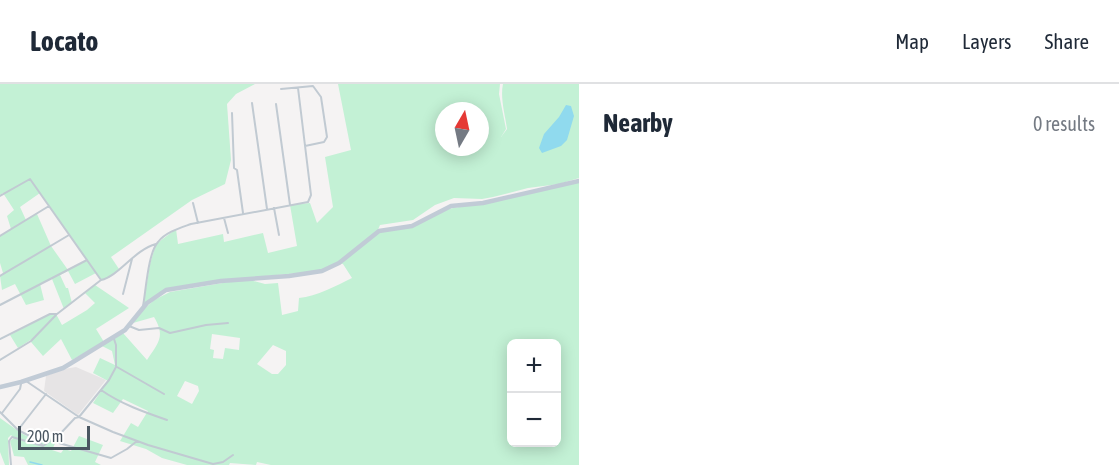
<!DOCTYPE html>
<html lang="en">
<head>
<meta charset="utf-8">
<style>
  :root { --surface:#fff; --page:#f6f6f7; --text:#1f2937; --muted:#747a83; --line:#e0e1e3 }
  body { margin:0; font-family:"Asap Condensed",sans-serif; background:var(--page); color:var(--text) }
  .controls { position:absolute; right:18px; bottom:18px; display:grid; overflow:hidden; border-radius:9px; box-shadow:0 3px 15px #0003 }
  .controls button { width:54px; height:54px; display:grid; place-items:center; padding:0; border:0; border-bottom:2px solid var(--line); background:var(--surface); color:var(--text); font:30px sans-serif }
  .compass { position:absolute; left:435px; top:18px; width:54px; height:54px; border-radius:50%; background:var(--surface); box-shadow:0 3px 15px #0003; rotate:9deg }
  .scale { position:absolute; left:18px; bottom:15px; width:72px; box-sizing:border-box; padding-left:6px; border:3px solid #4a5661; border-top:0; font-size:16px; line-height:21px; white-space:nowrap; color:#4a5661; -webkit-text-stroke:4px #fff; paint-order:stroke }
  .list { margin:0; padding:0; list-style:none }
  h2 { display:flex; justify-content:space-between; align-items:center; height:78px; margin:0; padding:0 24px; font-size:26px }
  h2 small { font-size:20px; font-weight:400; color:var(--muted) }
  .map { position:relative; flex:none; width:579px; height:381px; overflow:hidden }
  header { display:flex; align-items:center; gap:36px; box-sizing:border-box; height:84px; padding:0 30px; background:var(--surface); border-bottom:2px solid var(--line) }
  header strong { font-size:28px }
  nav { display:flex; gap:33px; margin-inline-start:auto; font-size:21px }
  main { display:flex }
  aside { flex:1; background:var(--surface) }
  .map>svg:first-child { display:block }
</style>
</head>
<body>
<header>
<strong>Locato</strong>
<nav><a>Map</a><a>Layers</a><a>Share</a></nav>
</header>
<main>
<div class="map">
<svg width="579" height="381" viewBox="0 0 579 381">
  <rect width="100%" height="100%" fill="#f5f3f3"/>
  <path fill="#e6e4e5" d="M76 283 106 296 78 331 44 307 46 292 64 285Z"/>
  <path fill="#c3f1d5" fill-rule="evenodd" d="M0 0H255L236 10 227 20 231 76 225 100 192 116 111 173 119 185 109 194 101 196 96 189 75 200 68 187 60 191 66 204H68L72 219 64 225 52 195 40 200 44 216 26 221 15 200 2 206 0 192 3 189 0 179V152L11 145 7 132 14 126 3 109 0 111ZM40 109 87 176 68 186 51 162 37 130 26 136 20 123Z
    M338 0H500L499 10 506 45 501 53 507 45C505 30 500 14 503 0H579V94L559 100 528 104 493 113 482 115 454 114 435 121 413 136 380 141 377 148 411 142 442 126 483 119 579 96V381H271L257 378 256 381 230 379 229 381H187L162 374 146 365 120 357 131 339 138 343 148 327 123 315 113 329 93 319 108 297 93 289 100 274 115 281 112 267 102 262 123 249 147 276C158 259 166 253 154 233L133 239 142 227 154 216 170 208 246 195 265 200 278 199 282 231 298 227 299 214C317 212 336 202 352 194L343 180 339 179 322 187 254 193 166 206 143 223 150 180 156 160 176 145 178 160 223 150 224 158 263 149 268 169 297 162 290 121 310 119 317 139 333 123 325 73 351 66ZM444 27H480V63H444ZM212 250 240 254 239 266 225 264 223 275 213 274 214 266 210 265ZM512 260H556V358H512ZM273 261 286 267V281L278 290H272L257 280ZM185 297 198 302 199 307 192 320 177 312Z
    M95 201 129 224 96 245 104 258 72 276 61 255 43 272 31 258 32 255 18 264 10 251 48 231 56 230 62 241 87 226 95 219 85 209Z
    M0 334 21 349 36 357 55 351 58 353 52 366 61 369 64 365 71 367 79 352 103 361 95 378 101 381H28L24 373 14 372 10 357 14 354 11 351 8 354 9 381H5L0 368Z"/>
  <path fill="#90daee" d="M566 21 571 22 574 32 567 56 561 62 542 69 539 64 544 50 559 33Z"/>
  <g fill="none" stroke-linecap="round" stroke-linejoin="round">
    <path stroke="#90daee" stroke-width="1.5" d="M30 378 42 381"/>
    <path stroke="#c1cad2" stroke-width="2" d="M281 5 313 2 321 13 327 53 324 58 305 62
      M252 19 267 125
      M276 20 290 121
      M232 29 234 84 237 86 243 129
      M0 112 30 95 101 196
      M193 119 198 139
      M274 124 279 151
      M224 134 228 149
      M0 152 49 122
      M0 192 69 151
      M123 210 132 175
      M0 221 87 176
      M143 222C146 206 148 169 158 158 166 148 180 144 191 140L308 118 311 111 298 4
      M129 242 139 246 159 244 170 249 206 241 228 239
      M0 255 50 230H57L101 196C119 192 134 166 156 160
      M0 276 31 257 56 231
      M117 283 164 310
      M26 297 79 333 113 348 148 361 213 380 223 378 233 371
      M101 306C121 320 144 328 167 336
      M0 328 18 346 39 357 43 362
      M2 329 20 305 21 300
      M18 346 46 310
      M52 357 111 374 127 365 137 357
      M11 381 9 357 12 353 43 362 60 350 75 334 79 333 109 296 116 283V261L114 255"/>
    <path stroke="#c1cbd6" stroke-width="4.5" d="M0 303 21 298 63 284 73 278 125 246 147 219 166 206 221 197 289 192 322 187 339 179 379 147 412 142 451 122 483 119 579 97"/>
  </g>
</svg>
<div class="controls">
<button>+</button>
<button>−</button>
</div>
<svg class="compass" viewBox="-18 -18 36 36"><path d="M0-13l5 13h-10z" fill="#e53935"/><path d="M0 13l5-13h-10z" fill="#747a83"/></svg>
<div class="scale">200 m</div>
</div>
<aside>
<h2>Nearby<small>0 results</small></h2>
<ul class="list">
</ul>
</aside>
</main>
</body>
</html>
